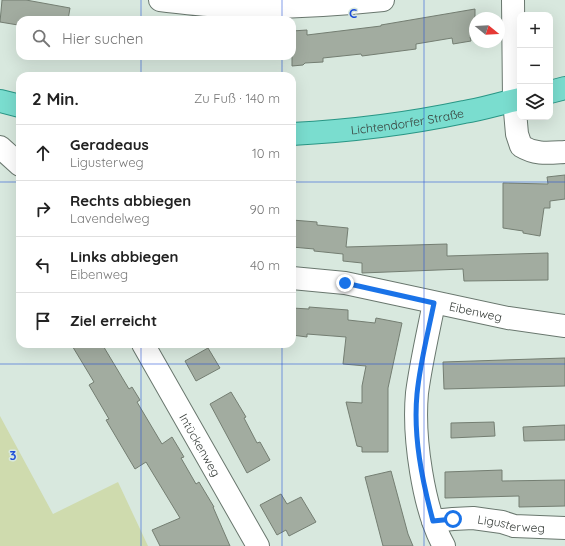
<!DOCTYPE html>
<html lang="de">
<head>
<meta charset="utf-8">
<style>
  :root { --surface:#fff; --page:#f6f6f6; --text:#222; --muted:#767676; --line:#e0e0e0 }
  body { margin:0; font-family:Quicksand,sans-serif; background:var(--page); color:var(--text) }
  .controls { position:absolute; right:12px; top:12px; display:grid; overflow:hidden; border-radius:8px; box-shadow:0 4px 16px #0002 }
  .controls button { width:36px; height:36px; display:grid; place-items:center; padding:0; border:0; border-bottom:1px solid var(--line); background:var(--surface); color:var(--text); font:20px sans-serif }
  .compass { position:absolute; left:469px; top:12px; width:36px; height:36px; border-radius:50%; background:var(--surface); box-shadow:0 4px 16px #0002; rotate:108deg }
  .stop { position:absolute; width:12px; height:12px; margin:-9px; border:3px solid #1a73e8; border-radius:50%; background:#fff }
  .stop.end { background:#1a73e8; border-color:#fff; box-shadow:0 1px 4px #0008 }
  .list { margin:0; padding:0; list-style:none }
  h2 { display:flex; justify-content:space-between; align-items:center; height:52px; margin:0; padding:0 16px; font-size:17px }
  h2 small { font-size:13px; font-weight:400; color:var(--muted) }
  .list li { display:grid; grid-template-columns:26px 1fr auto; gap:12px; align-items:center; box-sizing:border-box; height:56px; padding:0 16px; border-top:1px solid var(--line) }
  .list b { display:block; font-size:15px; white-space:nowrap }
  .list p { margin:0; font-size:13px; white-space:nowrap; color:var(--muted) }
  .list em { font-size:13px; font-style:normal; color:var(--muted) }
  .icon { flex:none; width:22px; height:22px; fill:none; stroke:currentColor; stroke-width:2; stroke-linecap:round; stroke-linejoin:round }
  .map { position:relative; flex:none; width:565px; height:546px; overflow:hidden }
  .search { position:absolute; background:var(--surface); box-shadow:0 4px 16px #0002; left:16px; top:16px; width:280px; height:44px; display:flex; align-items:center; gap:10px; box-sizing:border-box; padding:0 14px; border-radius:12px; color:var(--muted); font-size:15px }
  .panel { position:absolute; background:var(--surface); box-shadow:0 4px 16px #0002; left:16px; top:72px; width:280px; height:276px; border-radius:12px }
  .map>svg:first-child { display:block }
</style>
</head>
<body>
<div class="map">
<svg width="565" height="546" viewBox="0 0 565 546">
  <rect width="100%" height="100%" fill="#d8e8de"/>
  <path fill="#cfdbae" d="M0 416 53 514 118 482 148 546H0Z"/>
  <path fill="#a2aca0" stroke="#747e72" d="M2 0H26L70 8 68 20H19L18 25 0 22Z
    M475 9V36L470 37 471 41 453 44 452 38 416 44V49L362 56 361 54 323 58V62L305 63 303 65 292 66V31L307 30V35L381 26V25Z
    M565 175V199L550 201V208H544L540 236 523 233V231L503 228V183L548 184 547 177Z
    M292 220 317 222V225L348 228 346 247 447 244V256L548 253V280L464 281 463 269 362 273V263L343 261V254L314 251V249L292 247Z
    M309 307 348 310V320L375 323 376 318 402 323 388 388V452H362V447L357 446 346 402 362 403V386L366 366 343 364 346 337 307 334V337L292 335V308L309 309Z
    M71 344H102L129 389 132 387 140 400 137 402 162 444 172 437 184 457 181 458 196 484 199 482 214 507H213L230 546H160L152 530 180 518 146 462 135 469 106 420 109 419 89 385 94 382Z
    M208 348 220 368 196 381 185 361Z
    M565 358V386L444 389 443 362Z
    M231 392 246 417 244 418 257 443 260 442 270 460 247 473 210 404Z
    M494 422 495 436 451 438V423Z
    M565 425V440L524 441 523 427Z
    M502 470V481L565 480V506L519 507V496L445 498V472Z
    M391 471 408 534 413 546H383L365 477Z
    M281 494 287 504 301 497 316 522 289 536 286 530 277 535 260 505Z"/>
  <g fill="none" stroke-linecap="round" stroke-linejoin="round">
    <defs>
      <g id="minor">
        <path d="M160 0C176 2 192 4 208 5 267 9 326 6 383 0"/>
        <path d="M513 0 514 100 517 134 521 146C536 155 548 153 565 152"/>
        <path d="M0 147 20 165"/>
        <path id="s1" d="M292 278 345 283 508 318 565 326"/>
        <path d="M434 303C428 333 421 363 417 393 413 436 423 509 444 546"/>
        <path id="s2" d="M143 344 258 546"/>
        <path id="s3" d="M433 521 453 519 473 518 502 522 514 526 565 528"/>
      </g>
      <g id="major">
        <path d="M550 92 565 88"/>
        <path d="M0 101 20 106"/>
        <path id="s4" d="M292 134C350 131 407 124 464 112 483 109 501 103 520 99"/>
      </g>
    </defs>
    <use href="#minor" stroke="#69776e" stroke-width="24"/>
    <use href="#major" stroke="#299685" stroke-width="24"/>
    <use href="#minor" stroke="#fff" stroke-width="22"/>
    <use href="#major" stroke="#7addcf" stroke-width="22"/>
  </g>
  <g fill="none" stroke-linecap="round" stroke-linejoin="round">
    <path stroke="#1a73e8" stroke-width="5" d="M345 283 434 303C428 333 420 363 417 394 413 436 422 480 433 521L453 519"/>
  </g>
  <path fill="none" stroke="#1d4ed8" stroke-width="1" stroke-opacity="0.55" d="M141 0V20M282 0V20M424 0V546M141 56V76M282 56V76M0 182H20M292 182H565M141 344V546M282 344V546M0 364H565"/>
  <g text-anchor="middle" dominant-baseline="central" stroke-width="3" stroke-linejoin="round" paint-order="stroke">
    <g font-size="12" fill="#363c38" stroke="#d8e8de">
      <text stroke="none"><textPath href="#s4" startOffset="116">Lichtendorfer Straße</textPath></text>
      <text stroke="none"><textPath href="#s1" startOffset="187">Eibenweg</textPath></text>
      <text stroke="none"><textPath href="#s2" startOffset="116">Intückenweg</textPath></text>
      <text stroke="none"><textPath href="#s3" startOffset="79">Ligusterweg</textPath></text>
    </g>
  </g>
  <g font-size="13" text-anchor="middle" font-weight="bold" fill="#1d4ed8" stroke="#d8e8de" stroke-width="3" stroke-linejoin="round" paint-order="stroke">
    <text x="353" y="18">C</text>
    <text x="13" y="460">3</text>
  </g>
</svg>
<div class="controls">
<button>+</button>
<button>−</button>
<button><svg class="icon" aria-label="layers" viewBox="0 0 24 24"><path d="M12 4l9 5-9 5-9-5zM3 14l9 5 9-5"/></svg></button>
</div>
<svg class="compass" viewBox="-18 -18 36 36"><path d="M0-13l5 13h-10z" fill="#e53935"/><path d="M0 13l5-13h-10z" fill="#767676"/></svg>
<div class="stop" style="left:453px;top:519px"></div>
<div class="stop end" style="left:345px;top:283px"></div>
<div class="search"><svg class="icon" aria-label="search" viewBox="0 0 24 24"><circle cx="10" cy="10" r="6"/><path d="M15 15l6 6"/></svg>Hier suchen</div>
<section class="panel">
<h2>2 Min.<small>Zu Fuß · 140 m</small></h2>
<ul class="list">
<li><svg class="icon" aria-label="ahead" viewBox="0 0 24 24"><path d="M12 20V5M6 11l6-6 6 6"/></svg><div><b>Geradeaus</b><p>Ligusterweg</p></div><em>10 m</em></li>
<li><svg class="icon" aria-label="right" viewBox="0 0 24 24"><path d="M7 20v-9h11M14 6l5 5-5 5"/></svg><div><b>Rechts abbiegen</b><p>Lavendelweg</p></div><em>90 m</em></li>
<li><svg class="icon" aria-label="left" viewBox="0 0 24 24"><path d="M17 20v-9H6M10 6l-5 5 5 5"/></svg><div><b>Links abbiegen</b><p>Eibenweg</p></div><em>40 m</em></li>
<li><svg class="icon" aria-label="arrive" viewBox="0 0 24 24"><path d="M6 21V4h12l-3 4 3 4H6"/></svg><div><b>Ziel erreicht</b></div></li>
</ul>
</section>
</div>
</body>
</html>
